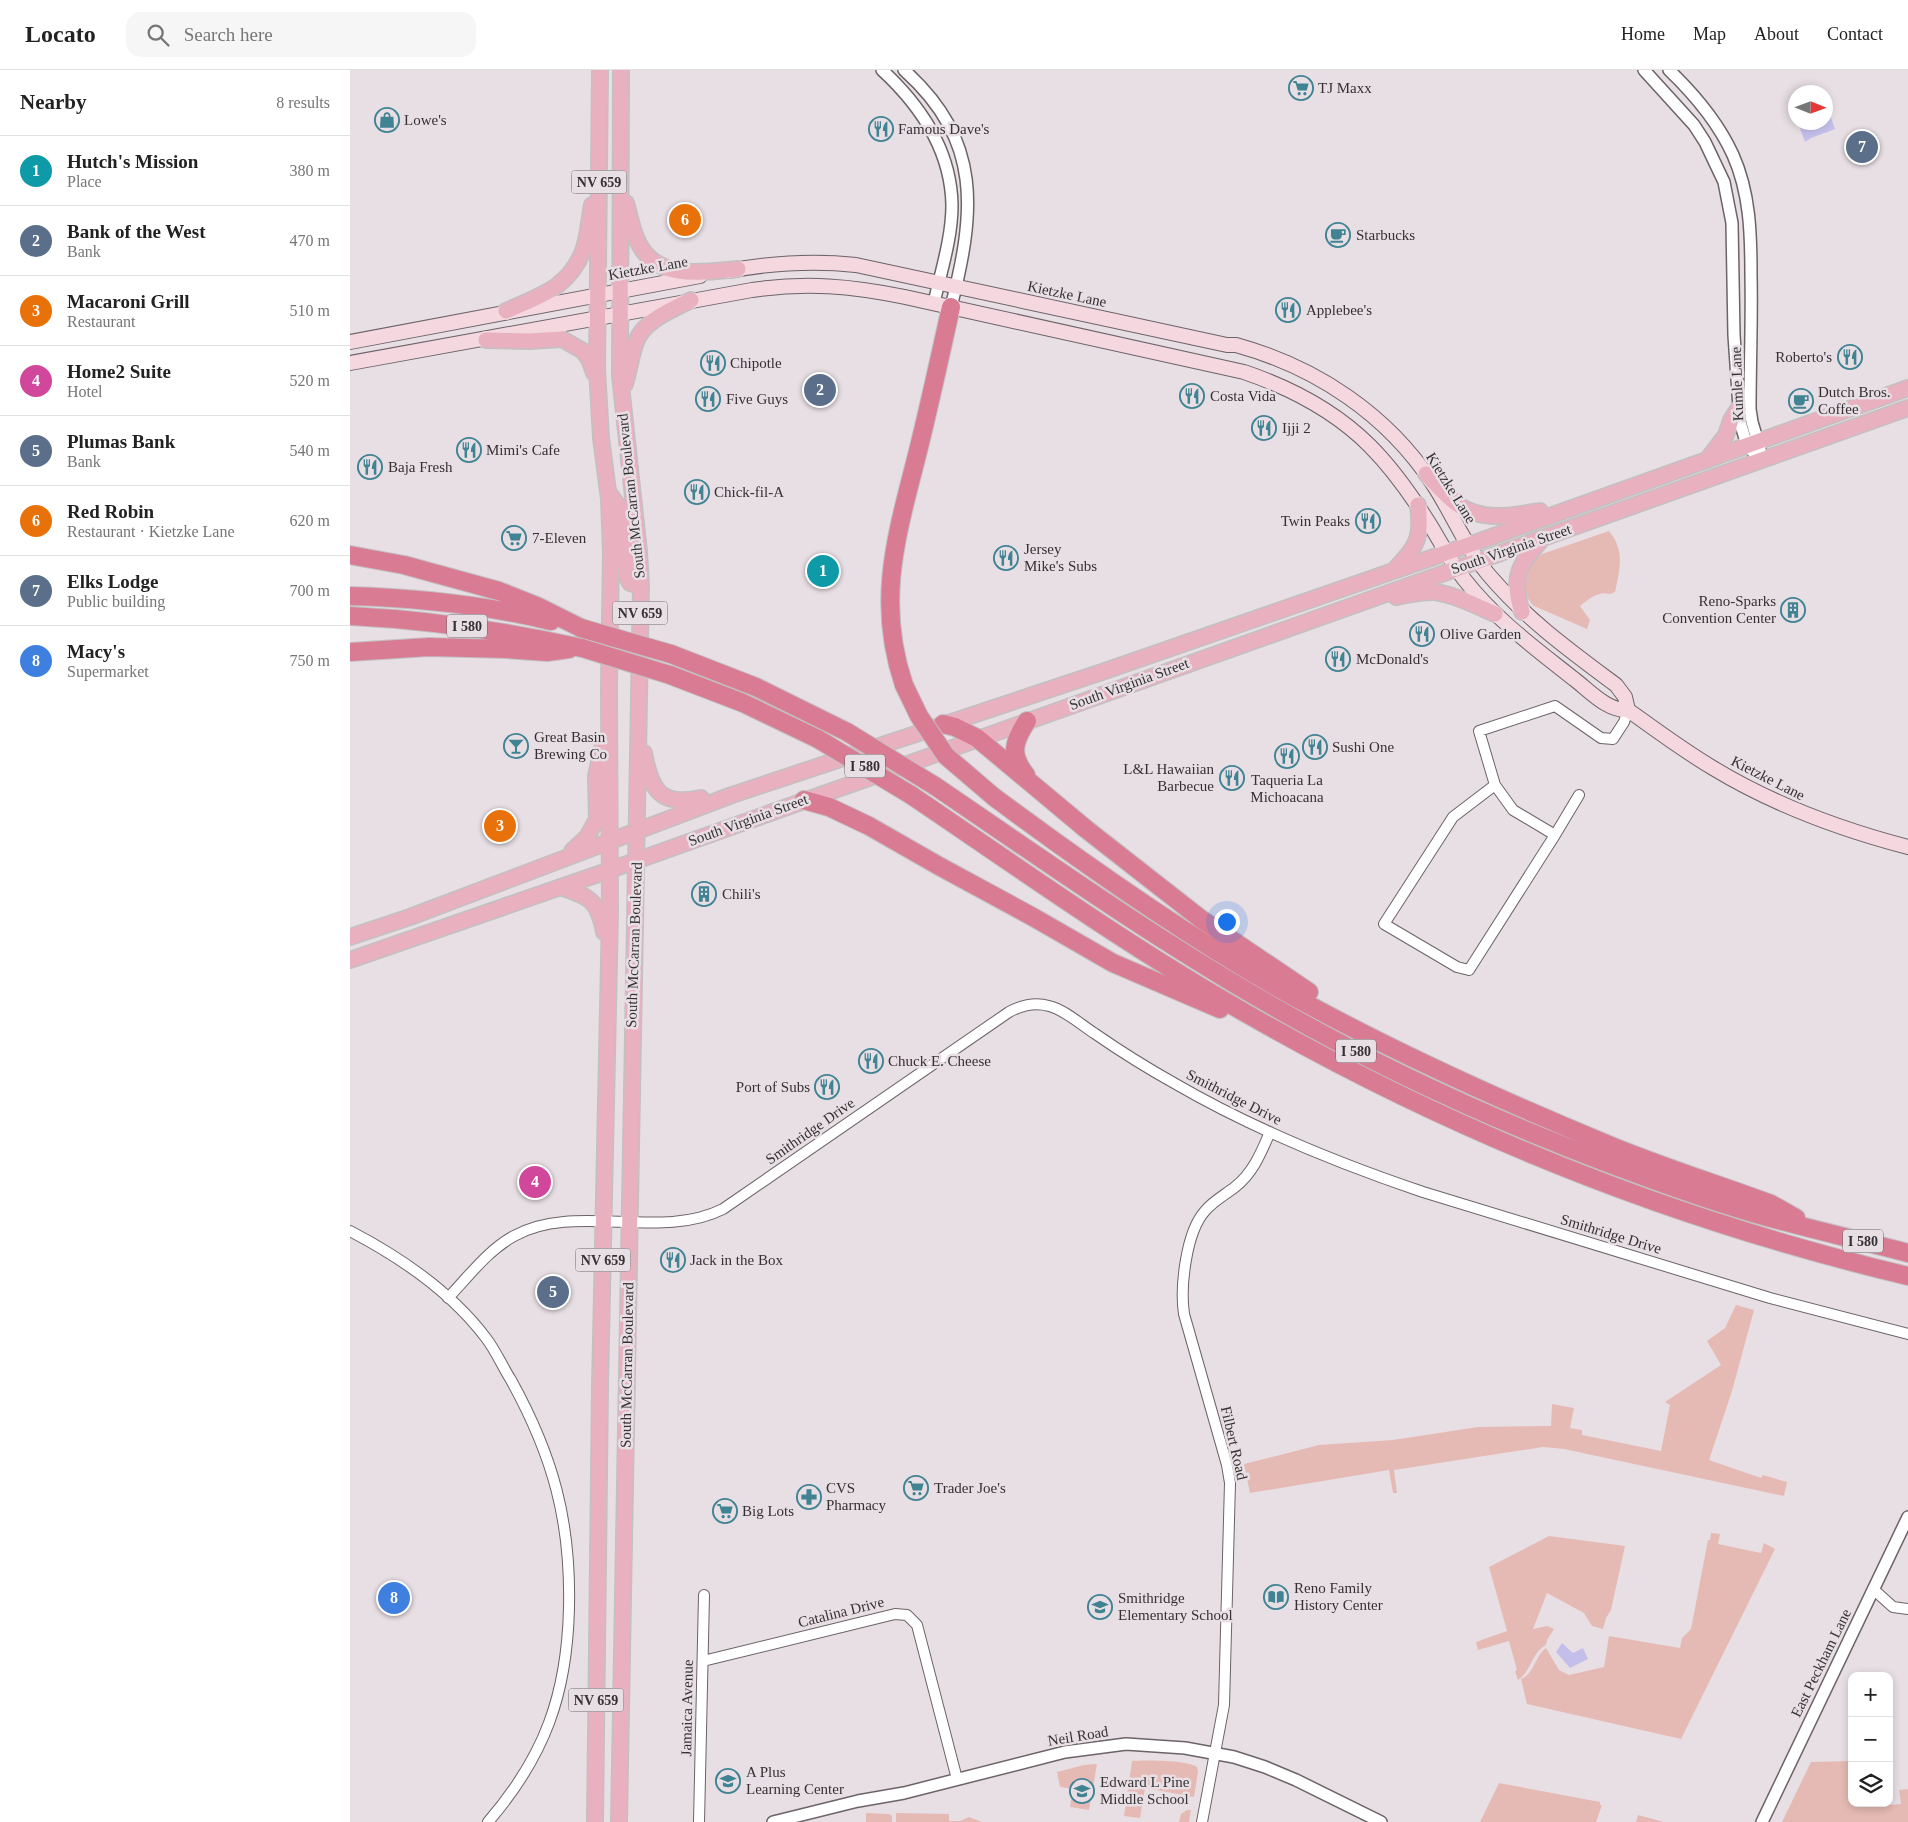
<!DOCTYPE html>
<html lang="en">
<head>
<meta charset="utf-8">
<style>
  :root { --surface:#fff; --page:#f6f6f6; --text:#222; --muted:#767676; --line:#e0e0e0; --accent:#b45309 }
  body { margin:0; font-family:"Times New Roman",serif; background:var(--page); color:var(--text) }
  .controls { position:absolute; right:15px; bottom:15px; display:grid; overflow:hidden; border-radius:10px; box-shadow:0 2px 8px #0003 }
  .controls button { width:45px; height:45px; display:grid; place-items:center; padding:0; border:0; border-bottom:1px solid var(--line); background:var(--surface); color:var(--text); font:25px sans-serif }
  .compass { position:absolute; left:1438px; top:15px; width:45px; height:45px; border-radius:50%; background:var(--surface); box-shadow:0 2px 8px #0003; rotate:91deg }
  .you { position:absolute; left:876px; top:851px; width:18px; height:18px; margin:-12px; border:4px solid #fff; border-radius:50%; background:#1a73e8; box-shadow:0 0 0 8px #1a73e833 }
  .badge { display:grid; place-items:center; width:32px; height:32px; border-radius:50%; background:var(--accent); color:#fff; font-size:16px; font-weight:700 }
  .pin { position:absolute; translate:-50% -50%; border:2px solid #fff; box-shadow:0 1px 5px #0006 }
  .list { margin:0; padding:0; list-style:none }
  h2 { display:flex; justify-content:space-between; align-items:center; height:65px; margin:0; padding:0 20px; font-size:21px }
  h2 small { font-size:16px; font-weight:400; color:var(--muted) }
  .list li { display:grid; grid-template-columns:32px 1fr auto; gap:15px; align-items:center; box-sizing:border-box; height:70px; padding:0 20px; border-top:1px solid var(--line) }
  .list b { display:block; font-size:19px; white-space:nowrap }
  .list p { margin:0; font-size:16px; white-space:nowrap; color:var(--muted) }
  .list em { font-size:16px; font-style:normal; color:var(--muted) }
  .icon { flex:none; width:28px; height:28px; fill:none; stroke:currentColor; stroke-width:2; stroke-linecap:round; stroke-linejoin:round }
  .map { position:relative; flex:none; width:1558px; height:1752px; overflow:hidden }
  header { display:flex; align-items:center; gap:30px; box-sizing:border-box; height:70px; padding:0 25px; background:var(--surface); border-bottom:1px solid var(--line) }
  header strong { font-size:24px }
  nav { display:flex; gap:28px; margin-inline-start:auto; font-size:18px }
  .search { width:350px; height:45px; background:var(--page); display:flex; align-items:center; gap:12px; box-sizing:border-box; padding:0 18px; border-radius:15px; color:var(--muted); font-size:19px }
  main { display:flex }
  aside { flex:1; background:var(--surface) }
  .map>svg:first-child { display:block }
</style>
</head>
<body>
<header>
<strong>Locato</strong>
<div class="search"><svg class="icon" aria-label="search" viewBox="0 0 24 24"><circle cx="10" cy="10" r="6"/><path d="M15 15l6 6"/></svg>Search here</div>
<nav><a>Home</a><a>Map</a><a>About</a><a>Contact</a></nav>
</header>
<main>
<aside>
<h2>Nearby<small>8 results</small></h2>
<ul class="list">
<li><span class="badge" style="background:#0f9aa8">1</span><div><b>Hutch's Mission</b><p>Place</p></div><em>380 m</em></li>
<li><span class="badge" style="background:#5c6f8a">2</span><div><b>Bank of the West</b><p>Bank</p></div><em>470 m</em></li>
<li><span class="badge" style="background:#e8710a">3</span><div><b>Macaroni Grill</b><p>Restaurant</p></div><em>510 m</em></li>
<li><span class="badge" style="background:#d1479c">4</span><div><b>Home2 Suite</b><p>Hotel</p></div><em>520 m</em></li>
<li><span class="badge" style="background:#5c6f8a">5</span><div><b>Plumas Bank</b><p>Bank</p></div><em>540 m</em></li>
<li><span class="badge" style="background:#e8710a">6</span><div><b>Red Robin</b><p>Restaurant · Kietzke Lane</p></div><em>620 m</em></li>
<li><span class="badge" style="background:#5c6f8a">7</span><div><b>Elks Lodge</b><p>Public building</p></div><em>700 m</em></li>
<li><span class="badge" style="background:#3f7fe0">8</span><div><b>Macy's</b><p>Supermarket</p></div><em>750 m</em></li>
</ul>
</aside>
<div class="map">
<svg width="1558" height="1752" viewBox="0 0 1558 1752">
  <rect width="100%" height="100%" fill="#e8dfe5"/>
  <path fill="#e5bab4" d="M1259 461C1275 480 1270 499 1265 522L1260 524C1248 521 1239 529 1230 536L1240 550 1237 559 1184 536C1167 521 1175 495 1192 484Z
    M1386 1235 1404 1240 1382 1321 1359 1390 1411 1408 1413 1405 1437 1412 1434 1426 1214 1379 1193 1377 1044 1400 1047 1423H1043L1039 1400 900 1423 894 1394 969 1375 1043 1370 1128 1357 1201 1356 1202 1334 1224 1338 1220 1358 1232 1360V1365L1311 1381 1320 1335 1315 1332 1371 1295 1357 1271 1375 1258Z
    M1361 1463 1370 1464 1368 1474 1411 1483 1414 1473 1425 1479 1331 1669 1177 1634 1171 1609C1184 1604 1185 1586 1196 1578L1209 1600 1219 1605 1254 1597 1259 1566 1330 1578 1332 1568 1341 1559 1358 1470H1360Z
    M1199 1466 1275 1476 1261 1540 1256 1548 1253 1559 1242 1556 1234 1543 1197 1523 1183 1559 1197 1556 1204 1559 1197 1570 1196 1575C1181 1583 1182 1601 1168 1610L1165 1601 1167 1600 1159 1571 1128 1580 1126 1572 1157 1561 1139 1497Z
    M782 1691C796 1690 837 1690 847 1697L848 1702 844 1727 795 1718 790 1748 774 1746Z
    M1502 1691V1733H1528V1736L1551 1734 1549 1720 1558 1719V1752H1432L1461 1692Z
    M747 1694 739 1740 720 1737 723 1719 710 1717 707 1702 734 1695Z
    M1149 1713 1250 1732V1735H1252L1246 1752H1130Z
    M837 1740H841L839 1752H829L831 1744Z
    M516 1743 539 1744 542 1746V1752H516Z
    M546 1743 599 1744V1751H610L619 1747 632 1752H546Z
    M1288 1745 1314 1752H1315H1286Z"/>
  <path fill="#c3bfea" d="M1476 30H1480L1479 42 1485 59 1461 68 1455 72 1448 53 1476 52Z
    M1212 1573 1223 1583 1233 1578 1238 1589 1220 1598 1206 1582Z"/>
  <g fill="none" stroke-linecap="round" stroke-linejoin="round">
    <defs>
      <path id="minor" d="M1145 715 1103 747 1034 854 1107 897 1119 900 1205 765
        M1229 725 1205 765 1163 740 1145 715 1129 661 1205 636 1251 668 1263 669 1274 652 1278 640
        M0 1161C50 1187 102 1223 136 1268 146 1281 152 1296 161 1310 203 1386 221 1451 219 1538 217 1624 195 1686 138 1752
        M98 1228C118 1207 138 1180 164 1166 224 1132 310 1171 373 1139L659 942C672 935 685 932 699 936 715 940 730 954 744 963 770 981 797 998 824 1013 903 1059 987 1093 1073 1122L1420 1228 1558 1264
        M1523 1519 1543 1537 1558 1539
        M353 1591 545 1544 557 1545 567 1555 607 1709
        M349 1752 354 1525
        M852 1752 874 1635 880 1413 877 1395 834 1244C830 1217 836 1162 855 1141 863 1131 875 1125 885 1117 903 1103 911 1083 920 1062"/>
      <path id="tertiary" d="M532 0C571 36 601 80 602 135 602 168 591 201 584 233
        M554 0C633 71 625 142 601 237
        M1294 0 1344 55 1355 72 1374 112 1382 153 1384 265 1390 352 1397 375 1411 391
        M1319 0C1344 24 1368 52 1383 85 1400 123 1401 164 1401 205 1402 249 1400 294 1400 339L1402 352 1410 379
        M423 1752 508 1731 554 1723 715 1682 776 1674 835 1678 884 1687 915 1697 946 1710 1031 1752
        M1412 1752 1558 1447"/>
      <path id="secondary" d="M378 201C421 193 462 190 506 195L877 275H886C966 297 1037 344 1083 414 1102 443 1115 476 1138 504 1176 549 1219 580 1266 615L1275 627 1278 640C1306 660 1334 681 1363 698 1424 735 1489 759 1558 777
        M0 272 350 206
        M0 293 402 220C457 212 501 216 555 227L894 302C941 318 985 341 1020 376 1045 401 1064 429 1082 458 1092 475 1102 493 1114 509 1145 549 1185 578 1224 609 1240 621 1257 641 1278 640"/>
      <path id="primary" d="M276 133C280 146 282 161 289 174 308 211 354 202 388 199
        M156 241C189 226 218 219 233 181 238 168 239 150 242 135
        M136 270 180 271 212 269 233 281 239 289 244 303
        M275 314C279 301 281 285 286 272 294 250 322 240 341 230
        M1357 390 1376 365 1381 350 1388 339
        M1076 404C1086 414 1096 426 1107 434 1132 452 1162 446 1190 441
        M259 423 271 440 277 507 280 513 291 516
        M1046 498C1068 476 1072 466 1068 435
        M1046 527C1058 525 1072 521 1085 522 1106 525 1126 536 1145 544
        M1172 542C1160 506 1170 494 1193 468
        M294 683C301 720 310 737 351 728
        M222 781 237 767 247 749 246 706 253 674
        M210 817C240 827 248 830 254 862
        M0 867 60 847 382 725 752 602 1130 471 1558 318
        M0 890 260 800 1558 338
        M245 1752 250 1317 260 843 259 616 261 483 259 429 251 368 247 299 250 0
        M269 1752 291 516 289 482 270 306 271 0"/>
      <path id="motorway" d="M0 485 54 495 149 521 187 536 231 558
        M0 526C68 528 135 535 201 551
        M0 546C79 550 155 561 232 578
        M0 582 79 577 156 579 197 582 219 579
        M321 584 406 617 497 662
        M320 605 393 633 468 669
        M554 615C524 527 549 459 570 373 581 328 591 282 601 237
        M593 654 605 657 627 668 736 759 851 849 959 922
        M676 705C659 684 664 671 677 651
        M585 716C695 791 804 868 919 934 1026 996 1139 1048 1255 1092 1306 1111 1357 1130 1410 1145 1459 1159 1509 1170 1558 1183
        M561 725C672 800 782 879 899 945 1105 1063 1327 1151 1558 1206
        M644 727C734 794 826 859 923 915 1030 976 1145 1028 1259 1075 1312 1097 1367 1114 1421 1134L1446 1148
        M454 730 479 737 519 756 589 796 683 847 763 893 870 939"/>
    </defs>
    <use href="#minor" stroke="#6b6368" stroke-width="12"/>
    <use href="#tertiary" stroke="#6b6368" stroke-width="14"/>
    <use href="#secondary" stroke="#6b6368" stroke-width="16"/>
    <use href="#primary" stroke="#c2c1c2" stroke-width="18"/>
    <use href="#motorway" stroke="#c2c1c2" stroke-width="20"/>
    <use href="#minor" stroke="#fff" stroke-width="10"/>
    <use href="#tertiary" stroke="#fff" stroke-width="11"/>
    <use href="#secondary" stroke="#f4d7df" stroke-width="14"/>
    <use href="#primary" stroke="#e9b0bf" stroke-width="15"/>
    <use href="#motorway" stroke="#da7b94" stroke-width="18"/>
    <defs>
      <path id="motorway-bridge" d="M231 558 321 584
        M232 578 320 605
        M554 615 569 646 596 686 644 727
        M497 662 585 716
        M468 669 561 725"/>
    </defs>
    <use href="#motorway-bridge" stroke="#c2c1c2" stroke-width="20" stroke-linecap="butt"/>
    <use href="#motorway-bridge" stroke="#da7b94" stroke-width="18"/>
  </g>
  <defs>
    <symbol id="supermarket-ring" viewBox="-11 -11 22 22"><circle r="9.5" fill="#e8dfe5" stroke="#408393" stroke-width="1.5"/><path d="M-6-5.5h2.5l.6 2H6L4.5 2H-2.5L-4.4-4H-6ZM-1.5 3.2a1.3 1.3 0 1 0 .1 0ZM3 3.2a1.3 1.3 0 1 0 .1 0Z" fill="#408393"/></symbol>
    <symbol id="shop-ring" viewBox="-11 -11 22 22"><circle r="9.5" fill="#e8dfe5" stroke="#408393" stroke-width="1.5"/><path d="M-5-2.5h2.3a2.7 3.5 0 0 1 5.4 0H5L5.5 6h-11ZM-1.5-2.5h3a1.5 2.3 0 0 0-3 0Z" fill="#408393"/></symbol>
    <symbol id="restaurant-ring" viewBox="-11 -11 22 22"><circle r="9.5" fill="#e8dfe5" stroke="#408393" stroke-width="1.5"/><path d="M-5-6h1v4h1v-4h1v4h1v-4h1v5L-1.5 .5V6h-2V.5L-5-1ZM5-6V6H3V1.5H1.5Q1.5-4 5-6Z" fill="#408393"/></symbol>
    <symbol id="cafe-ring" viewBox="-11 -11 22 22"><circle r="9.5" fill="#e8dfe5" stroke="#408393" stroke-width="1.5"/><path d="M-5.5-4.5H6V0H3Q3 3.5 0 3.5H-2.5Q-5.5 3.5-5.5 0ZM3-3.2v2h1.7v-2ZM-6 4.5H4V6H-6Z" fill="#408393"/></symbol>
    <symbol id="building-ring" viewBox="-11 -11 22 22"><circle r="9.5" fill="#e8dfe5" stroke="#408393" stroke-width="1.5"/><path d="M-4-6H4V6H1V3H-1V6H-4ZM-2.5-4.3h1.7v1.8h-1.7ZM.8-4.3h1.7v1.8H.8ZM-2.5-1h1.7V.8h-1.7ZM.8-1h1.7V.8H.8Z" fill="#408393"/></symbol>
    <symbol id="bar-ring" viewBox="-11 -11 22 22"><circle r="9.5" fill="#e8dfe5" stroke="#408393" stroke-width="1.5"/><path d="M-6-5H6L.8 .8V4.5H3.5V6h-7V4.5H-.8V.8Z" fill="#408393"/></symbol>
    <symbol id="pharmacy-ring" viewBox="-11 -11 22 22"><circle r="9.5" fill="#e8dfe5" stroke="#408393" stroke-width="1.5"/><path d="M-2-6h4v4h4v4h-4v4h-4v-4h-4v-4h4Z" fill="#408393"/></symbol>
    <symbol id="library-ring" viewBox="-11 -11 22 22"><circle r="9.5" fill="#e8dfe5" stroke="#408393" stroke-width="1.5"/><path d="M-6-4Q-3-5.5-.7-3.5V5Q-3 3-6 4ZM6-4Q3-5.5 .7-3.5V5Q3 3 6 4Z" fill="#408393"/></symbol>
    <symbol id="school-ring" viewBox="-11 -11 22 22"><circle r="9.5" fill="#e8dfe5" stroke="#408393" stroke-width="1.5"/><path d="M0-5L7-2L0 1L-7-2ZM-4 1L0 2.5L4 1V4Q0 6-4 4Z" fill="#408393"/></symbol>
  </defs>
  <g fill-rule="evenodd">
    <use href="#supermarket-ring" x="937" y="4" width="28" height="28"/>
    <use href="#shop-ring" x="23" y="36" width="28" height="28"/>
    <use href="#restaurant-ring" x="517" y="45" width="28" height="28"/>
    <use href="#cafe-ring" x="974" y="151" width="28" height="28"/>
    <use href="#restaurant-ring" x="924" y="226" width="28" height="28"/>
    <use href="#restaurant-ring" x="1486" y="273" width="28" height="28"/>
    <use href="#restaurant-ring" x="349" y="279" width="28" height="28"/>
    <use href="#restaurant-ring" x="828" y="312" width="28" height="28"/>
    <use href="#restaurant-ring" x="344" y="315" width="28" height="28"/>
    <use href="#cafe-ring" x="1437" y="317" width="28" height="28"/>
    <use href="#restaurant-ring" x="900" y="344" width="28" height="28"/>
    <use href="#restaurant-ring" x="105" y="366" width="28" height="28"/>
    <use href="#restaurant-ring" x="6" y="383" width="28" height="28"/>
    <use href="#restaurant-ring" x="333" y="408" width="28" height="28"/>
    <use href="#restaurant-ring" x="1004" y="437" width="28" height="28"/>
    <use href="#supermarket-ring" x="150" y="454" width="28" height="28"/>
    <use href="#restaurant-ring" x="642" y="474" width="28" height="28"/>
    <use href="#building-ring" x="1429" y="526" width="28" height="28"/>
    <use href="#restaurant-ring" x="1058" y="550" width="28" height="28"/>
    <use href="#restaurant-ring" x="974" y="575" width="28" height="28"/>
    <use href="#bar-ring" x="152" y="662" width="28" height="28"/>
    <use href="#restaurant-ring" x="951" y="663" width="28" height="28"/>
    <use href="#restaurant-ring" x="923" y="672" width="28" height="28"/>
    <use href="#restaurant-ring" x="868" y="694" width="28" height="28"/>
    <use href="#building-ring" x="340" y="810" width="28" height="28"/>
    <use href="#restaurant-ring" x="507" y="977" width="28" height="28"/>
    <use href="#restaurant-ring" x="463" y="1003" width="28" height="28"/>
    <use href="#restaurant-ring" x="309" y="1176" width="28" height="28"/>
    <use href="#supermarket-ring" x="552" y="1404" width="28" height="28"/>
    <use href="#pharmacy-ring" x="445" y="1413" width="28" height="28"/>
    <use href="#supermarket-ring" x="361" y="1427" width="28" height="28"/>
    <use href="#library-ring" x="912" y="1513" width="28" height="28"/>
    <use href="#school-ring" x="736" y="1523" width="28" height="28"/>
    <use href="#school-ring" x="364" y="1697" width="28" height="28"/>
    <use href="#school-ring" x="718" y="1707" width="28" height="28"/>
  </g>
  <g text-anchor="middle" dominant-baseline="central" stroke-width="5" stroke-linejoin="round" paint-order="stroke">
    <g fill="#e8dfe5" stroke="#6a6468" stroke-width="1">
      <rect x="221.5" y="100.5" width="55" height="23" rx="4"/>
      <rect x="262.5" y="531.5" width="55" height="23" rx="4"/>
      <rect x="97" y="544.5" width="40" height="23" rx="4"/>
      <rect x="495" y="684.5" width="40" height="23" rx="4"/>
      <rect x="986" y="969.5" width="40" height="23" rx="4"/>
      <rect x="1493" y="1159.5" width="40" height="23" rx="4"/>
      <rect x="225.5" y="1178.5" width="55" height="23" rx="4"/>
      <rect x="218.5" y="1618.5" width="55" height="23" rx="4"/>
    </g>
    <g font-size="14" font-weight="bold" fill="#343033">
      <text x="249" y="112">NV 659</text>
      <text x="290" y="543">NV 659</text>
      <text x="117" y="556">I 580</text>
      <text x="515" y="696">I 580</text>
      <text x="1006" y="981">I 580</text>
      <text x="1513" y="1171">I 580</text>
      <text x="253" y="1190">NV 659</text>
      <text x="246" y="1630">NV 659</text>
    </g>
    <g font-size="15" fill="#343033" stroke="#e8dfe5" text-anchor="start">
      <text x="968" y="18">TJ Maxx</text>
      <text x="54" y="50">Lowe's</text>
      <text x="548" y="59">Famous Dave's</text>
      <text x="1006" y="165">Starbucks</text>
      <text x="956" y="240">Applebee's</text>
      <text x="1482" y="287" text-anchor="end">Roberto's</text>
      <text x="380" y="293">Chipotle</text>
      <text x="1468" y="322">Dutch Bros.<tspan x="1468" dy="17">Coffee</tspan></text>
      <text x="860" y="326">Costa Vida</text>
      <text x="376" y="329">Five Guys</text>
      <text x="932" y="358">Ijji 2</text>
      <text x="136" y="380">Mimi's Cafe</text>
      <text x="38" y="397">Baja Fresh</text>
      <text x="364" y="422">Chick-fil-A</text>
      <text x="1000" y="451" text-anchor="end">Twin Peaks</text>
      <text x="182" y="468">7-Eleven</text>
      <text x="674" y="479">Jersey<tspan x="674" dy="17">Mike's Subs</tspan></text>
      <text x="1426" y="531" text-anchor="end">Reno-Sparks<tspan x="1426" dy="17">Convention Center</tspan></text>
      <text x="1090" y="564">Olive Garden</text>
      <text x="1006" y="589">McDonald's</text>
      <text x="184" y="667">Great Basin<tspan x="184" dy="17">Brewing Co</tspan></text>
      <text x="982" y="677">Sushi One</text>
      <text x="864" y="699" text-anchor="end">L&amp;L Hawaiian<tspan x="864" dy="17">Barbecue</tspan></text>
      <text x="937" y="710" text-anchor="middle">Taqueria La<tspan x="937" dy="17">Michoacana</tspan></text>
      <text x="372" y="824">Chili's</text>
      <text x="538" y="991">Chuck E. Cheese</text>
      <text x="460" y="1017" text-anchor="end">Port of Subs</text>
      <text x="340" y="1190">Jack in the Box</text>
      <text x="476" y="1418">CVS<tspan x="476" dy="17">Pharmacy</tspan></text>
      <text x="584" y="1418">Trader Joe's</text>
      <text x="392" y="1441">Big Lots</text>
      <text x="944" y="1518">Reno Family<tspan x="944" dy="17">History Center</tspan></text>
      <text x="768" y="1528">Smithridge<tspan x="768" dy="17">Elementary School</tspan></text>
      <text x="396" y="1702">A Plus<tspan x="396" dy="17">Learning Center</tspan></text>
      <text x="750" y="1712">Edward L Pine<tspan x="750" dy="17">Middle School</tspan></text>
    </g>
    <g font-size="15" fill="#343033" stroke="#e8dfe5">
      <text transform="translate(298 198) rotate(-10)">Kietzke Lane</text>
      <text transform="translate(717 224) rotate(12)">Kietzke Lane</text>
      <text transform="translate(1387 314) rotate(-92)">Kumle Lane</text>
      <text transform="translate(1101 418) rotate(58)">Kietzke Lane</text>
      <text transform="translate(281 426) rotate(-96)">South McCarran Boulevard</text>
      <text transform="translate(1161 479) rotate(-19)">South Virginia Street</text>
      <text transform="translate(779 614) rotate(-20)">South Virginia Street</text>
      <text transform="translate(1418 708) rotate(27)">Kietzke Lane</text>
      <text transform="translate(398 750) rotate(-20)">South Virginia Street</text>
      <text transform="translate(284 875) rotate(-88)">South McCarran Boulevard</text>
      <text transform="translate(884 1027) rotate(27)">Smithridge Drive</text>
      <text transform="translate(460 1061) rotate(-35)">Smithridge Drive</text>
      <text transform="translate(1261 1164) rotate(17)">Smithridge Drive</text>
      <text transform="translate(277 1295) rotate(-89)">South McCarran Boulevard</text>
      <text transform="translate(884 1373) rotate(77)">Filbert Road</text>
      <text transform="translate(491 1542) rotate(-14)">Catalina Drive</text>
      <text transform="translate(1471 1593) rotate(-64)">East Peckham Lane</text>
      <text transform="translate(337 1638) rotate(-89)">Jamaica Avenue</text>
      <text transform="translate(728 1666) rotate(-9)">Neil Road</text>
    </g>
  </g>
</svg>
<div class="controls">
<button>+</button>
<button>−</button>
<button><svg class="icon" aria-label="layers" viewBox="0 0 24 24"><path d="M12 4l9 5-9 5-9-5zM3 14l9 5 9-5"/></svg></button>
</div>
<svg class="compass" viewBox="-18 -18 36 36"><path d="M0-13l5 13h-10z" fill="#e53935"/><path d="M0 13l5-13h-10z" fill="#767676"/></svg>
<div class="you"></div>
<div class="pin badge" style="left:473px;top:501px;background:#0f9aa8">1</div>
<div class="pin badge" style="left:470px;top:320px;background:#5c6f8a">2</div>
<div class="pin badge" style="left:150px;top:756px;background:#e8710a">3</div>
<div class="pin badge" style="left:185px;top:1112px;background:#d1479c">4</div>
<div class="pin badge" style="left:203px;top:1222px;background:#5c6f8a">5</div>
<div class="pin badge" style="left:335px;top:150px;background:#e8710a">6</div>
<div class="pin badge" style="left:1512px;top:77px;background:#5c6f8a">7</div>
<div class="pin badge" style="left:44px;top:1528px;background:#3f7fe0">8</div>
</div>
</main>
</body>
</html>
